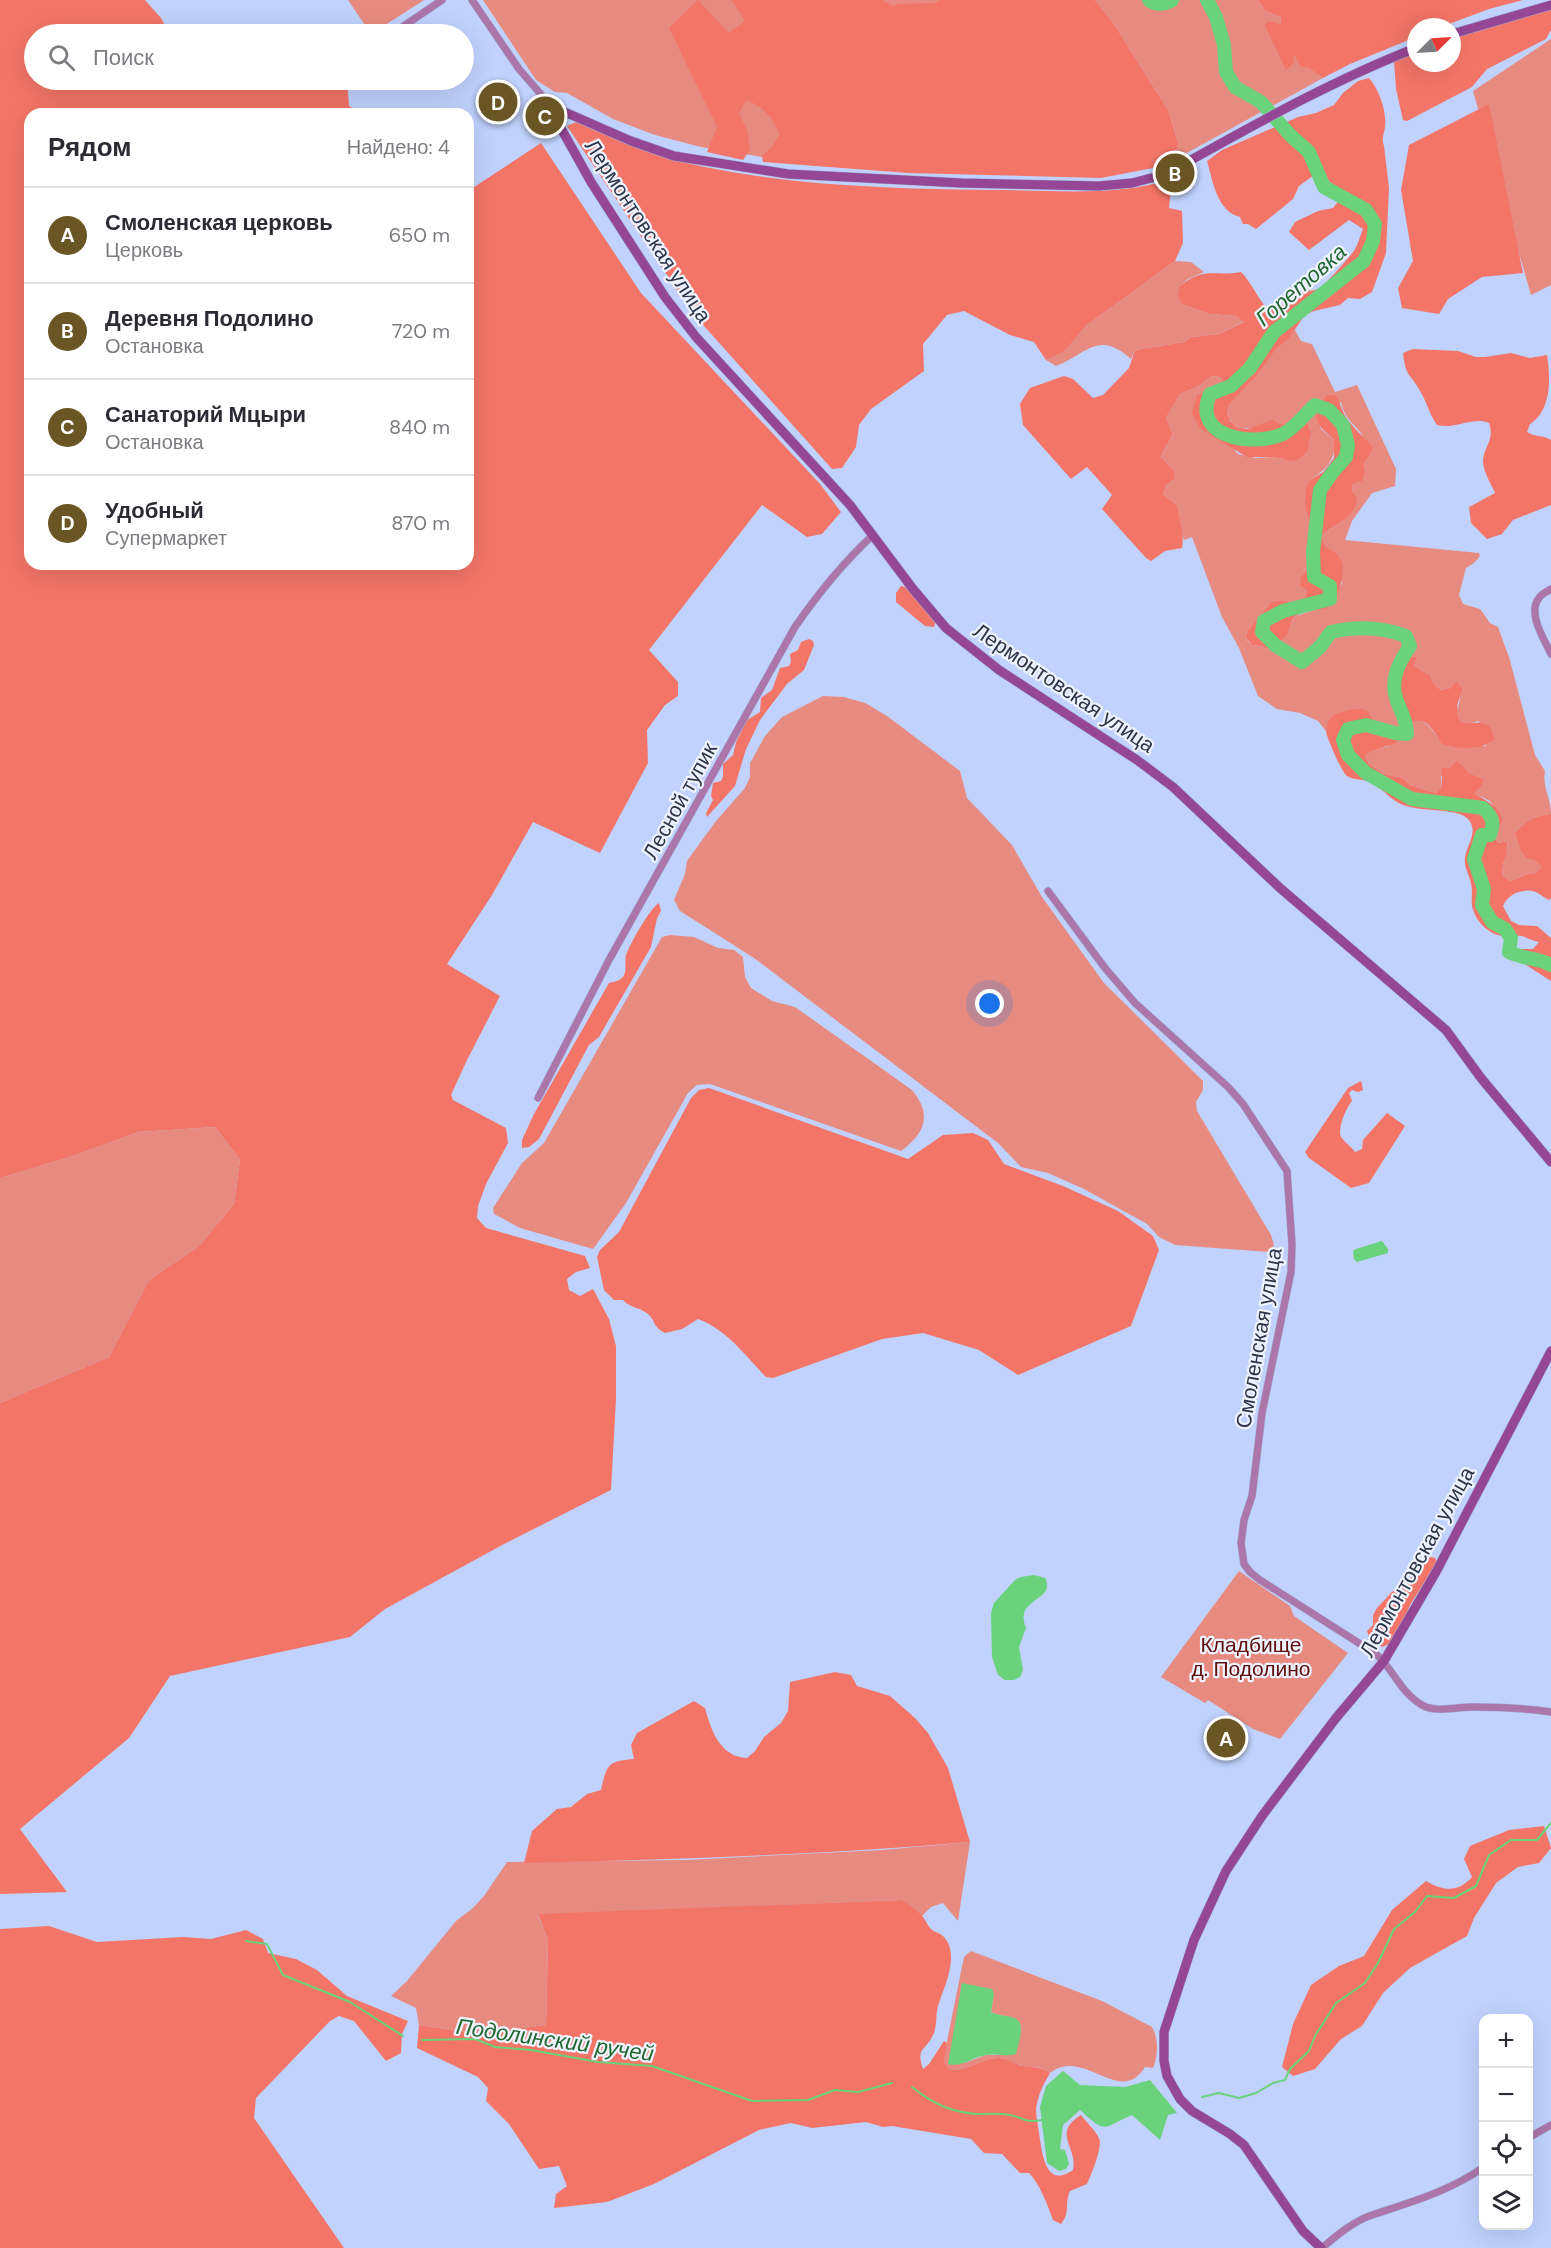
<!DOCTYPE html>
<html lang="ru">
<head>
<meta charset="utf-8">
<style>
  :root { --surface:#fff; --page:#f7f7f7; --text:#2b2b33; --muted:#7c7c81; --line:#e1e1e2; --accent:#6a5625 }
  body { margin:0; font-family:"DM Sans",sans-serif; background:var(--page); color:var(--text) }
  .controls { position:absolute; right:18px; bottom:18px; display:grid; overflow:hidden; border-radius:12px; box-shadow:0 6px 24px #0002 }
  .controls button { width:54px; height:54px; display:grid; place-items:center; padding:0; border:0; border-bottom:2px solid var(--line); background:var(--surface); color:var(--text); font:30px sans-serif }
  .compass { position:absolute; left:1407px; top:18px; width:54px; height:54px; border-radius:50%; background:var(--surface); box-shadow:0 6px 24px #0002; rotate:66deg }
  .you { position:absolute; left:990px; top:1004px; width:21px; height:21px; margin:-15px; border:4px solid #fff; border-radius:50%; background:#1a73e8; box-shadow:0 0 0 9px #1a73e833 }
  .badge { display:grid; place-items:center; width:39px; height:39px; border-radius:50%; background:var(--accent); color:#fff; font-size:20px; font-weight:700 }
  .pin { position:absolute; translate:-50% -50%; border:3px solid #fff; box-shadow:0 2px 6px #0006 }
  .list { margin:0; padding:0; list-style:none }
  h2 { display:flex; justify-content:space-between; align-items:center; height:78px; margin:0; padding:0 24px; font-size:26px }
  h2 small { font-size:20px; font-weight:400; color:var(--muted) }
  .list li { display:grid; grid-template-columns:39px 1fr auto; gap:18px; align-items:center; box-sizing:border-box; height:96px; padding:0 24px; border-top:2px solid var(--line) }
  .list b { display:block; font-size:22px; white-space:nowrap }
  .list p { margin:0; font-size:20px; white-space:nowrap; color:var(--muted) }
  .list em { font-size:20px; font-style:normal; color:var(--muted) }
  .icon { flex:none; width:33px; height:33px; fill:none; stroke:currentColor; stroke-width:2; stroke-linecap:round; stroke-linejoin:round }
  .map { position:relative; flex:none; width:1551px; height:2248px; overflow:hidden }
  .search { position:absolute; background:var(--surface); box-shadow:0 6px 24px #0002; left:24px; top:24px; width:450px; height:66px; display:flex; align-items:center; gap:15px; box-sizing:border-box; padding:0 21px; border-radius:33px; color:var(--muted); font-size:22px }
  .panel { position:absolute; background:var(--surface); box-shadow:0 6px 24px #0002; left:24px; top:108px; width:450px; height:462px; border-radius:18px }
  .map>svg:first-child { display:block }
</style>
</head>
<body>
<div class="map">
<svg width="1551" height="2248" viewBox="0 0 1551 2248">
  <rect width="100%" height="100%" fill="#c0d2fd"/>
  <path fill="#e78b80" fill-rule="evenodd" d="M348 0H424L371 34Z
    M483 0H952L775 159 701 147 655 135 613 119 567 93 555 92 536 80Z
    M1095 0H1258L1265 11 1281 17 1280 25 1268 21 1286 69 1293 64V53L1323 78 1176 159 1178 143 1168 110 1114 24Z
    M1551 39V285L1531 295 1473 91Z
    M1175 261 1191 262 1204 272 1188 279 1180 286 1182 304 1209 314 1237 316 1245 321 1219 334 1191 337 1184 342 1135 350 1131 359C1099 330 1088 353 1056 366L1046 360 1064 352 1087 325Z
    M1295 330 1301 341 1312 344 1335 392 1357 385 1396 469 1395 486 1372 493 1352 521 1345 540 1479 553 1480 556 1474 563 1466 568 1459 595 1463 604 1480 609 1490 623 1498 627 1509 657 1535 755 1545 771C1542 787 1551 798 1551 814 1538 814 1523 822 1515 833L1541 866 1536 873 1527 874 1511 881 1503 876C1500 863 1510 855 1507 841L1499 843 1493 836 1503 821 1490 801 1473 793 1481 787 1485 779 1469 773 1463 765 1450 768 1441 777 1442 786 1436 793 1410 785 1403 778 1384 774 1369 764 1365 756 1371 750 1389 746 1385 729 1377 727 1360 708 1328 722 1326 731 1318 721 1300 713 1277 709 1258 696 1239 648 1222 617 1192 537 1184 540 1179 523 1177 505 1163 494 1166 486 1174 479V470L1161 457C1164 448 1170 443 1173 434L1166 418 1180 394 1197 387 1212 376 1221 377 1223 386 1215 388 1200 429 1232 447 1238 454 1256 458 1273 457 1283 459 1309 443 1311 434 1296 419 1289 425C1275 423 1248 431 1238 427 1229 423 1224 412 1229 403 1234 394 1246 388 1252 381 1261 371 1267 360 1275 350 1280 343 1289 338 1295 330ZM1341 402C1344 417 1351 421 1360 432 1365 438 1367 448 1370 455L1364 463 1365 471 1353 482 1350 514C1341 523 1329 528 1321 537L1324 546 1340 557 1342 584 1337 592 1335 601C1321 609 1307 611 1293 618L1287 636 1270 650 1262 646 1252 645 1246 639 1248 630 1271 602 1280 600 1298 603 1305 599 1307 590 1301 576 1308 569 1306 542 1310 524 1305 507 1309 481C1325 470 1337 460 1334 440L1320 428ZM1417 657 1414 666 1430 675 1434 684 1441 690 1450 688 1457 682C1458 686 1461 693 1460 697 1459 710 1453 709 1461 722L1470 723 1479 721 1486 746 1477 745 1468 748 1441 744C1434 731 1429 722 1414 719L1393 679Z
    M823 696 844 697 865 703 887 716 960 771 967 798 1012 845 1042 897 1104 983 1203 1081V1090L1196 1102 1197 1111 1271 1235 1274 1245 1269 1252 1175 1245 1159 1237 1147 1224 1084 1189 1048 1173 1021 1167 998 1143 754 958 680 911 674 900 685 874 687 861 716 821 745 788 750 777V763L765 736 782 717Z
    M670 935 694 937 718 948 734 950 743 957 745 977 751 988 772 1001 795 1007 912 1090C932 1114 926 1133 901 1151L710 1084 697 1085 688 1093 626 1203 593 1249 520 1228 494 1214 493 1208 522 1163 544 1143 662 937Z
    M215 1127 240 1160 234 1204 199 1246 149 1280 109 1357 0 1403V1178L73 1156 138 1132Z
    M1239 1571 1290 1606 1294 1616 1348 1653 1280 1739 1253 1729 1208 1700 1205 1703 1161 1677Z
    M970 1842 958 1921 943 1903 931 1907 922 1916 902 1900 538 1915 548 1940 546 2025 476 2034 419 2025 416 2008 391 1996 407 1981 456 1921 473 1908 484 1896 507 1862 686 1860 882 1850Z
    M971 1951 1102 2001 1152 2027C1159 2039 1158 2056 1153 2068L1145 2067C1120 2108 1084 2046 1050 2073 1040 2065 1035 2069 1023 2066 1015 2064 1008 2059 1000 2058 982 2057 966 2073 949 2069L944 2061 945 2051 964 1957ZM962 1983 993 2000 991 2012C1001 2017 1016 2015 1021 2026L1011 2055H986L964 2063 957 2018Z"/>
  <path fill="#f37568" d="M0 0H145L161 18 169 34H34V80H347L349 106 363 114H30V564H468V191L541 143 641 293 820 484 841 512 822 534 807 537 762 505 649 650 678 682V696L665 705 647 730 648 763 600 853 533 822 492 895 447 964 500 996 467 1060 451 1095 453 1100 506 1128 508 1143 486 1184 478 1206 477 1218 486 1228 585 1256 590 1268 576 1272 567 1279 569 1290 580 1296 593 1289 609 1319 616 1346V1399L611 1490 504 1544 385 1609 350 1637 170 1676 129 1738 20 1829 67 1892 0 1894V1403L109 1357 149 1280 199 1246 234 1204 240 1160 215 1127 138 1132 73 1156 0 1178Z
    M698 0 729 33 745 21 732 0H883L892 6 899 4 935 3 940 0H1095L1114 24 1168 110 1178 143 1176 159 1153 168 1101 178 908 173 763 162 762 156 771 148 780 134C772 117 764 107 746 100L739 113 747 130 750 150 743 160 707 152 717 127 669 28Z
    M1258 0H1523L1489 9 1441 27H1416V37L1350 64 1323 78 1308 67H1301L1294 54 1293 64 1286 70 1265 26 1268 21 1280 24 1281 17 1265 11Z
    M1551 9V30L1546 39 1487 69 1472 87 1407 121 1403 120 1396 89 1394 61 1416 52V63H1452V39L1503 21Z
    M1369 78C1379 89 1387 112 1385 127 1384 135 1381 138 1384 146L1389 188 1386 253 1372 292 1360 299 1348 298 1340 305 1314 311 1305 315 1289 338 1276 349 1255 378 1229 404 1227 413 1230 421 1237 427 1247 429 1272 420 1280 424 1289 425 1296 419 1305 416 1311 434 1307 452 1301 458 1293 461 1273 457H1247L1200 429 1192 413 1197 395 1223 386 1221 377 1212 376 1197 387 1180 394 1166 418 1173 434C1170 442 1164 448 1161 457L1174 470V479L1166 486 1163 494 1177 505C1179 518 1185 537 1182 548L1165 551 1151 561 1146 558 1102 509 1112 495 1087 467 1071 479 1023 425 1020 404 1030 388 1064 376 1073 379 1093 398 1103 395 1129 368 1135 350 1184 342 1191 337 1219 334 1244 322 1237 316 1209 314 1182 304 1178 296 1180 286C1204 266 1214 277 1241 272 1252 283 1257 298 1268 309 1287 309 1282 300 1295 294 1302 290 1311 292 1318 289 1325 286 1348 258 1354 251 1358 245 1360 236 1363 229L1349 220 1309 250 1289 232 1295 222 1318 211 1333 208 1345 193 1330 182 1321 170 1299 186 1293 199 1256 229 1248 224H1243L1240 217C1217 211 1213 182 1207 161L1222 150 1298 117 1316 113 1334 105 1343 93 1358 81Z
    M1489 104 1523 273 1482 277 1448 299 1439 314 1402 308 1398 288 1413 261 1401 190 1409 145Z
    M576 122C617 140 660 158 705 167 803 187 905 189 1005 190 1061 191 1118 196 1172 179L1169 208 1182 211 1183 243 1175 261 1087 325 1064 352 1046 360 1034 342 1010 335 964 311 947 315 923 344 924 371 871 409 859 425 856 447 842 468 832 469 704 326 677 290 567 126Z
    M1413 349 1458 351 1476 357H1485L1511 353 1530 358 1547 355C1551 380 1551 411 1530 424L1527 432C1535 437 1543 435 1551 440V505L1513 520 1502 534 1487 539 1471 523 1469 507 1495 493C1491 483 1483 472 1483 461 1484 445 1495 441 1489 423 1473 416 1455 430 1437 425 1429 414 1427 402 1420 391 1410 372 1406 379 1403 353Z
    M1326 395H1335C1341 402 1341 410 1346 417 1353 428 1364 437 1373 447L1370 455 1364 463 1365 471 1362 481 1353 483 1352 492 1357 498C1355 520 1333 523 1321 537 1326 552 1331 547 1339 556 1348 567 1339 602 1328 607 1322 611 1316 608 1310 610 1304 611 1298 615 1293 618L1287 636 1270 650 1262 646 1252 645 1246 638 1248 630 1271 602 1280 600 1298 603 1305 598 1307 590 1300 585 1301 576 1308 569 1306 542 1310 524 1305 507 1306 489 1309 481 1323 472 1334 458V440C1314 421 1311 422 1326 395Z
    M901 586 905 587 934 618 935 623 934 627 925 626 896 602V593Z
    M809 639 813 641 814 645 804 670 787 684 760 720 746 749 735 786 707 817 706 813 713 800 711 796 713 783 721 781 723 777V764L733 755 736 742 747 720 760 712 761 698 772 690 780 668 789 666 791 662 790 654 798 650 801 642Z
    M1408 657H1417L1414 666 1430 675 1434 684 1441 690 1450 688 1457 681 1462 689C1459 702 1453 709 1461 722 1477 725 1492 716 1494 740 1479 751 1459 749 1441 744 1431 724 1424 715 1401 724 1396 712 1386 695 1392 681 1394 678 1397 676 1398 674 1402 667 1402 663 1408 657Z
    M1360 708 1368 711 1377 727 1394 730 1397 742C1386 748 1374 747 1365 756L1369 764 1384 774 1403 778 1410 785 1436 793 1442 786V768H1450L1456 761 1463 765 1469 773 1485 779 1481 787 1474 793C1487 802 1498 804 1503 821L1493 836 1499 843 1507 841C1510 856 1500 862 1503 876L1511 881 1527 874 1536 873 1541 866 1535 860 1526 858 1521 850 1515 833C1523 822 1538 814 1551 814V898L1549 900C1544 898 1537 891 1532 891 1519 889 1508 895 1503 906L1511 921 1519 925 1537 926 1551 938V981L1515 958V949H1533L1539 942C1533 941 1527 938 1522 936 1516 935 1509 937 1503 936 1489 935 1475 921 1472 906 1471 899 1473 891 1471 884 1469 873 1462 865 1466 853 1469 842 1478 830 1468 819 1459 809 1428 811 1415 808 1392 804 1389 794 1373 783 1365 778 1353 781 1347 776 1342 773 1326 736 1326 731 1327 711 1345 712 1360 708Z
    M659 903 661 911 657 918 651 947 599 1037 589 1045 539 1139 529 1147 522 1148V1140L534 1114 609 983C613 982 619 981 622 978 628 972 624 961 626 955 630 944 650 908 659 903Z
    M1361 1081 1363 1090 1358 1092 1352 1090 1349 1093 1352 1101C1346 1108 1337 1129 1341 1137 1345 1143 1351 1146 1355 1152L1362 1149 1363 1140 1387 1113 1405 1126 1369 1183 1351 1188 1309 1158 1305 1152 1348 1088Z
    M709 1088 908 1159 943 1135 973 1133 988 1140 1004 1164 1063 1186 1118 1211 1153 1236 1159 1250 1131 1326 1018 1375 979 1350 923 1333 882 1339 773 1378 766 1377C746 1356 726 1329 698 1319L682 1329 665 1333C652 1326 656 1322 649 1315 641 1307 631 1309 623 1300H614L604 1290 597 1257 600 1250 619 1232 691 1098 699 1090Z
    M1431 1557 1435 1558 1437 1562 1410 1605 1405 1618 1389 1644 1382 1647 1370 1640 1367 1631 1373 1625V1615L1377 1608 1392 1592 1408 1583 1416 1566 1423 1560Z
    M835 1672 851 1675 857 1686 890 1696 915 1718 928 1733 948 1768 970 1842C821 1855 673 1859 524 1863L532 1831 557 1809 571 1807 587 1794 601 1790C607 1765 607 1761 634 1759L631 1745 637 1733 694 1701 705 1708C711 1730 720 1757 747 1758L755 1751 764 1737 781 1723 788 1711 790 1682Z
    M1544 1826 1551 1848 1539 1863 1518 1867 1496 1883 1474 1918 1467 1936 1410 1968 1383 1993 1362 2026 1341 2039 1315 2069 1293 2076 1282 2067 1293 2024 1311 1985 1339 1966 1364 1956 1392 1910 1426 1881C1443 1891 1458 1893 1472 1877L1464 1859 1470 1846 1509 1830Z
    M902 1900C909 1905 918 1911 923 1917 926 1921 928 1926 931 1929 934 1932 940 1933 943 1936 961 1954 944 1987 938 2006 935 2017 938 2027 932 2037 924 2052 916 2048 923 2069L929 2064 944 2041 947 2043 944 2061 949 2069C966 2073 982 2057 1000 2058 1009 2059 1015 2064 1023 2066 1034 2068 1041 2066 1050 2073 1043 2085 1038 2095 1036 2109 1036 2117 1038 2125 1039 2133 1042 2152 1045 2190 1073 2170 1078 2146 1051 2134 1081 2115 1087 2123 1095 2130 1099 2138 1103 2147 1091 2175 1087 2184L1070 2191C1064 2204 1071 2212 1061 2224L1053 2220C1047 2204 1041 2186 1029 2173H1020L1002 2154 984 2153 971 2139 892 2126 883 2127 866 2122 812 2128 791 2123 759 2130 654 2184 607 2202 554 2208 556 2194 567 2186 559 2166 539 2169 509 2124 486 2101 488 2088 478 2077 417 2048 419 2025 476 2034 546 2025 548 1940 538 1914Z
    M49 1926 97 1942 183 1937 211 1939 246 1930 263 1939 268 1953 296 1959 317 1970 347 1996 408 2021 402 2034 401 2053 386 2061 354 2021 339 2016 330 2021 256 2098 254 2118 344 2248H0V1929Z"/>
  <path fill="#69d27b" d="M1382 1241 1388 1249V1253L1357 1262 1354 1259 1353 1251 1356 1249Z
    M1034 1575 1045 1578C1057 1602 1013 1597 1026 1628L1019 1647 1023 1670 1020 1677 1014 1680H1005L998 1675 992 1657 991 1613 994 1603 1015 1580 1021 1577Z
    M962 1983 992 1989 994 1994 991 2012C999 2016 1006 2015 1014 2018 1027 2022 1018 2044 1016 2054 1007 2057 996 2053 986 2055 973 2057 961 2068 948 2064Z
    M1063 2071 1080 2085 1125 2087 1150 2080 1177 2113 1168 2115 1160 2140 1132 2115C1100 2129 1107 2134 1080 2110L1063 2125 1060 2149 1065 2150 1069 2164 1066 2169 1059 2171 1047 2163 1040 2107 1046 2086Z"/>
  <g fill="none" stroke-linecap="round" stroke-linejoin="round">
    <path stroke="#69d27b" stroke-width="2" d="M246 1941 267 1944 283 1975 350 2002 403 2036
      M422 2040 475 2039 495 2047 531 2050 598 2062 652 2066 752 2101 808 2100 835 2090 858 2092 892 2083
      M912 2087C932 2103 950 2112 976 2114 987 2114 999 2113 1010 2115 1025 2118 1023 2123 1042 2120
      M1202 2097 1219 2093 1239 2098 1256 2093 1273 2083 1285 2080 1290 2069 1309 2051 1315 2036 1336 2003 1365 1983 1378 1963 1394 1929 1415 1912 1427 1896 1454 1898 1476 1886 1489 1855 1511 1840H1537L1551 1823"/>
    <path stroke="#69d27b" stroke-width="14" d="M1149 0C1155 5 1165 5 1172 0
      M1207 0 1216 17 1224 45 1226 72 1235 87 1261 102 1290 135 1309 152 1324 187 1366 210 1375 224 1373 241 1364 261 1274 332 1250 368 1231 386 1210 394C1191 438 1253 447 1283 434 1294 429 1305 414 1315 405L1329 410 1343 425 1348 445 1346 457 1332 473 1320 490 1313 552 1314 577 1330 586V599L1283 611 1264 621 1262 632 1275 645 1302 662 1320 647 1331 632C1357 626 1381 627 1406 636L1410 646C1399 662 1389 681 1397 701 1401 712 1407 721 1407 734L1395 733 1366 725 1348 729 1343 740 1348 755 1366 773 1412 799 1483 808C1492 816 1495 822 1490 835H1482L1474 859 1484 889 1482 905 1492 922 1505 929 1511 938 1509 952C1523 959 1539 958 1551 965"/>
    <defs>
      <path id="street" d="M472 0 519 69 551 106
        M392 34 442 0
        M1551 589C1548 591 1541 594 1539 598 1527 613 1544 639 1551 654
        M1048 891 1105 968 1135 1003 1228 1087 1243 1104 1287 1171 1292 1245 1291 1272 1262 1413 1252 1496 1244 1520 1241 1543 1244 1564 1250 1572 1260 1580 1376 1654C1393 1669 1401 1693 1422 1705 1435 1713 1457 1707 1472 1707 1498 1707 1525 1708 1551 1712
        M538 1098 609 960 795 627C817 595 844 562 873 535
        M1528 2138 1551 2125
        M1322 2248C1337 2235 1354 2221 1372 2215 1411 2202 1450 2191 1484 2167"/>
      <path id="secondary" d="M1452 34 1551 5
        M551 106 558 123 591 182 665 297 696 337 850 505 913 589 946 628 999 670 1137 760 1173 787 1280 888 1446 1030 1481 1078 1551 1162
        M551 106 631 141 674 156 788 174 961 183 1099 186 1132 183 1155 177 1173 170C1252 126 1331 81 1416 48
        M1321 2248 1303 2231 1244 2145 1230 2134 1192 2111 1180 2099 1167 2076 1164 2061V2032L1194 1940 1226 1871 1262 1816 1336 1718 1384 1661 1436 1572 1551 1351"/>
    </defs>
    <use href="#street" stroke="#9fafd6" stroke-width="8"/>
    <use href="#secondary" stroke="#9fafd6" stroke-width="10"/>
    <use href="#street" stroke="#ac76aa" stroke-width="7"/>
    <use href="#secondary" stroke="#954695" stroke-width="9"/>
  </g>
  <g text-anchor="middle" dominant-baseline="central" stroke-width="4.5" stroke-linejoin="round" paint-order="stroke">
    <g font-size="21" fill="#2c354a" stroke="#eef3fe">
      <text transform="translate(648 231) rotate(57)">Лермонтовская улица</text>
      <text transform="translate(1064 688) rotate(34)">Лермонтовская улица</text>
      <text transform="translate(680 801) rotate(-61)">Лесной тупик</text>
      <text transform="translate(1259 1338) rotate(-80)">Смоленская улица</text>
      <text transform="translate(1417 1562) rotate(-61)">Лермонтовская улица</text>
    </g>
    <g font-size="21" fill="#5f0f0d" stroke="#eef3fe">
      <text x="1251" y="1645">Кладбище<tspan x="1251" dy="24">д. Подолино</tspan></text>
    </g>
    <g font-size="22" font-style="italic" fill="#216831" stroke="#eef3fe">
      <text transform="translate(1301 285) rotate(-41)">Горетовка</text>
      <text transform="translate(555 2040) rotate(8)">Подолинский ручей</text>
    </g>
  </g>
</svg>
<div class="controls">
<button>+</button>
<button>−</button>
<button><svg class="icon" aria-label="locate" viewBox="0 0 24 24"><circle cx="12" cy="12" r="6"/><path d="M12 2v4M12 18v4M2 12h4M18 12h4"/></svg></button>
<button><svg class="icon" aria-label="layers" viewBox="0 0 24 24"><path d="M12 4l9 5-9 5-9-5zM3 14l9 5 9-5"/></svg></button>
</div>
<svg class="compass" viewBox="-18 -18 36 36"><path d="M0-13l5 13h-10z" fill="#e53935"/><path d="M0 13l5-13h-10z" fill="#7c7c81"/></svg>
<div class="you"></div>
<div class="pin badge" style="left:1226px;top:1738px">A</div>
<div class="pin badge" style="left:1175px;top:173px">B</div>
<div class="pin badge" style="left:545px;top:116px">C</div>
<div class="pin badge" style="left:498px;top:102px">D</div>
<div class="search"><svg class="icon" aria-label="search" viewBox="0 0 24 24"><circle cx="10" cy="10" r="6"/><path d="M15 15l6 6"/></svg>Поиск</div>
<section class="panel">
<h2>Рядом<small>Найдено: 4</small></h2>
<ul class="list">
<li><span class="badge">A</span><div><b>Смоленская церковь</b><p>Церковь</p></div><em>650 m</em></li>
<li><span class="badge">B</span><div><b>Деревня Подолино</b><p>Остановка</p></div><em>720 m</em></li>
<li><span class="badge">C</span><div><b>Санаторий Мцыри</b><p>Остановка</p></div><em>840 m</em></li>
<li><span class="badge">D</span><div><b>Удобный</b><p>Супермаркет</p></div><em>870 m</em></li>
</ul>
</section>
</div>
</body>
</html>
